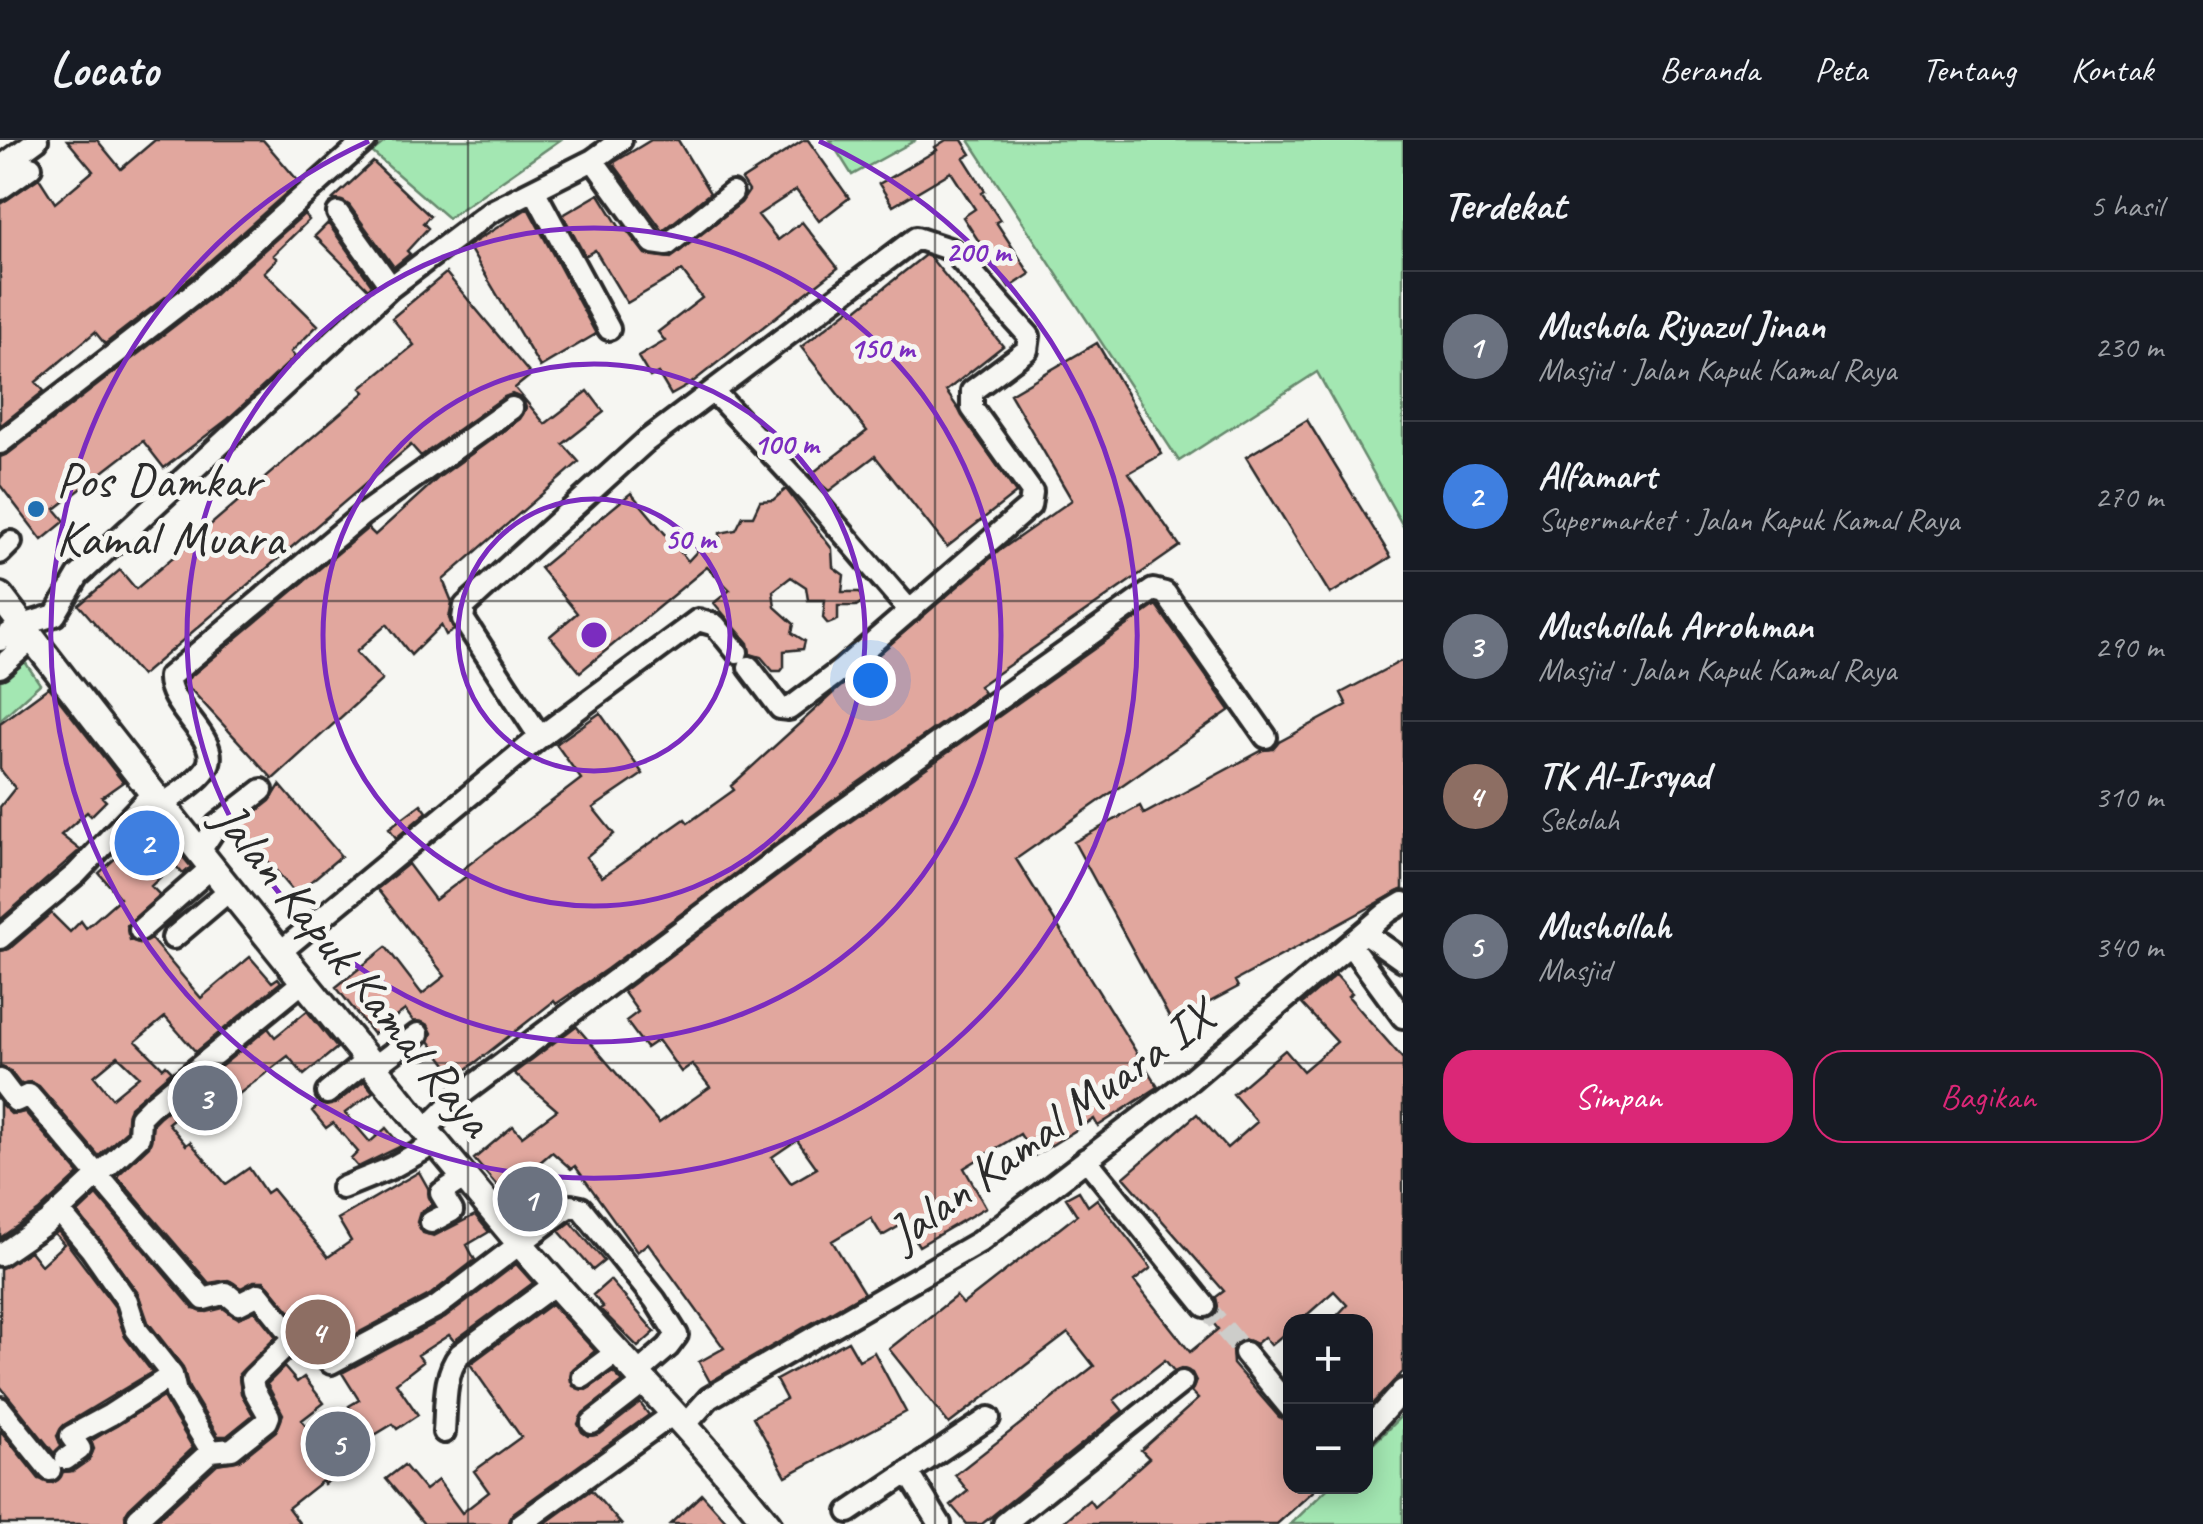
<!DOCTYPE html>
<html lang="id">
<head>
<meta charset="utf-8">
<style>
  :root { --surface:#171b24; --page:#242831; --text:#f1f3f6; --muted:#9ea1a6; --line:#363941; --accent:#db2777 }
  body { margin:0; font-family:Caveat,sans-serif; background:var(--page); color:var(--text) }
  .controls { position:absolute; right:30px; bottom:30px; display:grid; overflow:hidden; border-radius:20px; box-shadow:0 5px 25px #0003 }
  .controls button { width:90px; height:90px; display:grid; place-items:center; padding:0; border:0; border-bottom:2px solid var(--line); background:var(--surface); color:var(--text); font:50px sans-serif }
  .you { position:absolute; left:870px; top:540px; width:35px; height:35px; margin:-25px; border:8px solid #fff; border-radius:50%; background:#1a73e8; box-shadow:0 0 0 15px #1a73e833 }
  .badge { display:grid; place-items:center; width:65px; height:65px; border-radius:50%; background:var(--accent); color:#fff; font-size:32px; font-weight:700 }
  .pin { position:absolute; translate:-50% -50%; border:5px solid #fff; box-shadow:0 2px 10px #0006 }
  .list { margin:0; padding:0; list-style:none }
  h2 { display:flex; justify-content:space-between; align-items:center; height:130px; margin:0; padding:0 40px; font-size:42px }
  h2 small { font-size:32px; font-weight:400; color:var(--muted) }
  .list li { display:grid; grid-template-columns:65px 1fr auto; gap:30px; align-items:center; box-sizing:border-box; height:150px; padding:0 40px; border-top:2px solid var(--line) }
  .list b { display:block; font-size:38px; white-space:nowrap }
  .list p { margin:0; font-size:32px; white-space:nowrap; color:var(--muted) }
  .list em { font-size:32px; font-style:normal; color:var(--muted) }
  .actions { display:flex; gap:20px; padding:30px 40px }
  .actions a { flex:1; padding:22px 0; border:2px solid var(--accent); border-radius:30px; text-align:center; font-size:35px; color:var(--accent) }
  .actions .main { background:var(--accent); color:#fff }
  .map { position:relative; flex:none; width:1403px; height:1384px; overflow:hidden }
  header { display:flex; align-items:center; gap:60px; box-sizing:border-box; height:140px; padding:0 50px; background:var(--surface); border-bottom:2px solid var(--line) }
  header strong { font-size:48px }
  nav { display:flex; gap:55px; margin-inline-start:auto; font-size:35px }
  main { display:flex }
  aside { flex:1; background:var(--surface) }
  .map>svg:first-child { display:block }
</style>
</head>
<body>
<header>
<strong>Locato</strong>
<nav><a>Beranda</a><a>Peta</a><a>Tentang</a><a>Kontak</a></nav>
</header>
<main>
<div class="map">
<svg width="1403" height="1384" viewBox="0 0 1403 1384">
  <rect width="100%" height="100%" fill="#f6f6f2"/>
  <filter id="ink" filterUnits="userSpaceOnUse"><feTurbulence type="fractalNoise" baseFrequency=".01" numOctaves="2"/><feDisplacementMap in="SourceGraphic" scale="20" xChannelSelector="R" yChannelSelector="G"/><feConvolveMatrix kernelMatrix="1 2 1 2 8 2 1 2 1" color-interpolation-filters="sRGB"/></filter>
  <g filter="url(#ink)">
    <path fill="#a3e7b2" stroke="#67896e" stroke-width="2.5" d="M387 0H560L448 78 372 12Z
      M830 0H916L852 35Z
      M969 0H1403V386L1317 232 1179 321Z
      M2 488 40 544 0 580V490Z
      M1403 1274V1384H1291L1329 1347 1366 1346V1311Z"/>
    <path fill="#e1a79e" stroke="#2b2b2b" stroke-width="2.5" fill-rule="evenodd" d="M67 0H97L121 29 155 0H263L299 42 194 135 105 204 95 192 36 242 44 251 0 286V64L39 38 55 63 93 31Z
      M651 0H678L710 53 663 91 613 23Z
      M804 0H808L849 58 819 81 796 50 758 75 778 100 802 82 838 128 689 245 671 255 658 233 650 237 638 217 665 201 658 192 702 158 682 131 627 163 595 110 585 116 563 75 599 54 620 88 624 87 645 114 671 118 741 63 749 51 742 40Z
      M946 0H962L971 14 964 18 985 51 982 53 1000 80 996 82 1030 134 1009 148 963 77 975 69 951 32 893 66 879 44 937 10 935 7Z
      M373 22 430 76 423 83 428 88 407 111 410 114 394 127 349 65 333 59Z
      M528 68 596 194 540 227 468 106Z
      M304 74 309 80 273 115 277 119 264 132 318 185 291 212 295 217 228 279 164 328 143 301 55 369 65 381 42 400 0 345V317L8 314 212 157Z
      M328 83 372 145 368 149 315 96Z
      M925 115 930 117 1003 206 946 251 1016 353 947 407 875 316 829 351 810 335 867 291 801 207 851 168 854 172Z
      M446 133 531 235 515 248 545 284 588 251 604 272 563 304 579 322 443 440 452 462 449 478 454 490 446 495 441 485 411 515 387 484 356 512 382 540 273 639 184 542 368 388 375 395 438 338 520 279 526 268 523 259 512 254 504 257 421 316 411 305 141 536 79 465 120 430 136 449 365 252 361 248 414 205 392 178Z
      M1097 203 1162 314 1129 333 1180 406 979 546 984 553 831 662 607 829 556 864 554 861 457 937 429 901 432 893 428 885 413 881 405 870 373 894 336 847 386 807 422 854 445 836 377 749 408 724 435 760 468 735 463 729 581 639 556 604 600 573 643 634 593 668 614 694 586 717 602 737 685 679 688 683 734 650 731 646 833 553 999 411 1072 360 1010 254Z
      M1307 280 1391 417 1330 454 1246 317Z
      M786 349 832 409 833 427 844 435 842 452H860L862 462 856 466H838V480L828 484 823 478 825 460H808L806 447 791 437 773 451 775 467 794 484 792 493 805 501 803 509 784 511V527L781 531H773L761 517 750 514 748 503 714 463 730 450 707 427 580 532 550 496 577 473 540 428 631 353 688 421 701 407 720 406V393L736 390 743 376H753L760 361 773 360Z
      M1156 465 1230 570 1016 719 1158 947 1098 986 1094 979 1034 1016 1020 994 964 1028 986 1067 919 1106 905 1083 882 1096 871 1078 832 1101 864 1153 710 1242 699 1222 724 1208 648 1103 637 1112 575 1026 571 1029 552 1012 524 1036 544 1062 529 1074 510 1048 503 1053 474 1019 513 986 522 996 557 970 514 933 576 886 659 983 710 947 692 924 681 932 658 900 646 908 626 881 638 872 623 851 847 684ZM797 1000 817 1028 791 1043 772 1017Z
      M1403 520V749L1235 841 1238 847 1172 882 1074 702 1140 666 1144 674 1263 610 1273 609 1279 602 1347 565 1341 553Z
      M49 547 123 642 102 657 106 661 91 676 87 672 61 695 80 710 0 780V667L15 648 0 629V583Z
      M280 645 341 716 296 754 238 686 270 661Z
      M421 664 427 672 396 698 389 688Z
      M142 694 148 701 144 713 148 721 162 724 178 711 191 727 183 734 174 724 151 746 160 755 127 785 130 800 142 804 151 799 201 858 250 817 272 842 278 838 281 842 196 912 165 877 136 901 163 928 166 925 172 931 130 967 126 991 99 1016 39 946 31 942 20 944 10 931 0 926V811L9 809 51 773 70 792 81 781 86 788 120 758 99 733ZM118 916 139 936 112 958 94 936Z
      M1336 835 1352 853 1348 856 1403 919V1232L1366 1270V1182H1331L1347 1165 1334 1151 1299 1182H1290V1189L1271 1205 1264 1197 1256 1204 1244 1199 1236 1203 1232 1209 1233 1224 1279 1277 1290 1282V1346H1319L1277 1384H1061L1089 1360 1094 1367 1149 1318 1141 1310 1198 1259 1191 1252 1196 1241 1192 1233 1181 1228 1174 1231 1165 1220 1114 1260 1123 1271 982 1384H967L951 1365 968 1351 955 1335 1094 1226 1068 1193 949 1284 889 1209 956 1156 963 1164 1077 1075 1066 1058 1079 1051 1088 1066 1097 1059 1151 1128 1134 1141 1190 1212 1218 1189 1210 1179 1218 1170 1216 1157 1224 1151 1124 1037 1197 974 1227 1008 1257 982 1233 954 1285 910 1303 931 1337 902 1302 864Z
      M307 871 337 908 304 935 288 916 208 978 195 961 168 983 186 1005 190 1002 226 1044 249 1028 266 1053 272 1049 328 1117 351 1101 338 1079 419 1032 428 1048 432 1065 420 1072 417 1082 423 1093 434 1096 475 1075 489 1092 467 1105 475 1120 431 1154 339 1203 334 1196 326 1201 297 1179 264 1141H254L241 1148 228 1140 209 1143 117 1036 149 1006 153 983 159 977 268 888 275 897Z
      M364 941 373 952 345 973 370 1002 386 988 401 1006 358 1027 351 1019 358 1012 333 983 326 988 312 971 320 965 335 964Z
      M0 963 11 974 25 972 79 1034 39 1071 0 1098Z
      M97 1055 194 1169 207 1172 223 1168 238 1178 255 1171 276 1197 239 1234 241 1253 253 1275 227 1296H218L189 1248 183 1227 148 1182 138 1153 78 1073Z
      M571 1082 604 1121 593 1130 559 1091Z
      M58 1091 115 1167 125 1197 152 1232 64 1285 57 1296 61 1306 54 1313 0 1246V1129L30 1111 41 1125 64 1104 55 1094Z
      M516 1124 533 1143 454 1201 449 1195 418 1215 423 1222 396 1243 418 1275 397 1289 393 1284 368 1299 349 1266 359 1260 342 1233 445 1178Z
      M610 1140 655 1192 638 1207 600 1169 603 1167 593 1155Z
      M551 1164 595 1211 571 1231 573 1246 586 1250 613 1232 623 1242 583 1273 578 1284 582 1292 588 1296 600 1294 640 1263 649 1275 513 1373 507 1384H424L386 1339 404 1325 425 1350 438 1340 462 1373 489 1352 474 1331 521 1297 470 1224Z
      M848 1201 859 1220 874 1212 906 1272 786 1336 753 1277 786 1259 776 1240Z
      M284 1227 297 1242 304 1237 324 1263 302 1280 320 1305 346 1291 357 1305 334 1319 343 1331 324 1344 322 1341 288 1368 300 1384H152L217 1324 240 1320 276 1291 283 1274 267 1244Z
      M163 1257 193 1308 129 1368 125 1375 126 1384H0V1290L39 1339 53 1343 63 1332 73 1331 89 1320 94 1309 91 1301Z
      M591 1350 621 1384H544Z
      M702 1354 729 1384H670Z"/>
    <g fill="none" stroke-linecap="round" stroke-linejoin="round">
      <path stroke="#cdcdca" stroke-width="20" stroke-dasharray="20 10" stroke-linecap="butt" d="M1205 1166 1245 1213"/>
      <defs>
        <path id="minor" d="M593 20 653 103 667 105 732 53
          M0 27 37 0
          M0 49 31 27
          M534 50 609 189
          M338 73 391 147
          M714 252 811 356 910 471
          M0 303 203 146 366 0
          M0 413 11 402
          M0 500 20 486 55 475 78 436 391 147 490 72 593 20 621 0
          M0 527 31 500
          M540 597 463 479 465 466 645 302 916 98 952 110 1029 196 1027 210 972 251V268L1032 352 1030 366 841 530 789 569 780 568 749 527
          M162 665C175 655 196 643 206 629 225 601 167 568 169 537L362 375 512 268
          M158 711 182 690
          M200 711 217 685 262 650
          M140 790 212 727
          M1365 793 1403 820
          M0 798 76 734 152 654
          M173 798 231 749
          M1351 806 1403 877
          M280 812 540 597 698 480 715 485 737 512
          M374 927 418 894
          M0 940 16 961 29 955 204 1159 226 1153 239 1164 259 1154 287 1189 331 1223 438 1166 563 1071 571 1066 581 1068 655 1160 677 1195 668 1207 638 1233
          M327 953 367 920
          M425 990 458 957 839 673 1153 450 1165 453 1266 597
          M1086 1019 1205 1166
          M342 1048 391 1028 436 1003
          M59 1071 91 1109 127 1161 136 1189 172 1235 110 1275 71 1296 80 1309 66 1319
          M431 1082 452 1071 441 1053 465 1037
          M0 1115 48 1082 139 997 140 977 150 967 304 841
          M1245 1213 1290 1268
          M583 1237 618 1211
          M0 1268 50 1330
          M592 1283 645 1242
          M684 1286 709 1258 979 1102 1190 940 1388 772 1403 763
          M1366 1291 1403 1250
          M444 1292C446 1266 443 1235 460 1214L555 1144
          M211 1311 232 1309 267 1281 269 1276 254 1250 252 1239 295 1197
          M908 1332 940 1384
          M849 1372 989 1278
          M138 1378 211 1311 176 1253 172 1235
          M521 1384 673 1274
          M1004 1384 1182 1242"/>
        <path id="major" d="M0 456C167 675 340 889 517 1100 599 1196 690 1285 768 1384"/>
      </defs>
      <use href="#minor" stroke="#2b2b2b" stroke-width="28"/>
      <use href="#major" stroke="#2b2b2b" stroke-width="32"/>
      <use href="#minor" stroke="#f6f6f2" stroke-width="20"/>
      <use href="#major" stroke="#f6f6f2" stroke-width="25"/>
    </g>
  </g>
  <path fill="none" stroke="#2b2b2b" stroke-width="2.5" stroke-opacity="0.55" d="M468 0V1384M935 0V1384M0 461H1403M0 923H1403"/>
  <g fill="none" stroke="#7b2cbf" stroke-width="5">
    <circle cx="594" cy="495" r="136"/>
    <circle cx="594" cy="495" r="271"/>
    <circle cx="594" cy="495" r="407"/>
    <path d="M819 1A543 543 0 1 1 369 1"/>
  </g>
  <circle fill="#1f6fb2" stroke="#f6f6f2" stroke-width="4" cx="36" cy="369" r="10"/>
  <g text-anchor="middle" dominant-baseline="central" stroke-width="10" stroke-linejoin="round" paint-order="stroke">
    <g font-size="50" fill="#2b2b2b" stroke="#f6f6f2" text-anchor="start">
      <text x="56" y="340">Pos Damkar<tspan x="56" dy="58">Kamal Muara</tspan></text>
    </g>
    <g font-size="50" fill="#2b2b2b" stroke="#f6f6f2">
      <text transform="translate(353 829) rotate(51)">Jalan Kapuk Kamal Raya</text>
      <text transform="translate(1050 985) rotate(-36)">Jalan Kamal Muara IX</text>
    </g>
  </g>
  <circle cx="594" cy="495" r="15" fill="#7b2cbf" stroke="#f6f6f2" stroke-width="5"/>
  <g font-size="30" text-anchor="middle" font-weight="bold" fill="#7b2cbf" stroke="#f6f6f2" stroke-width="10" stroke-linejoin="round" paint-order="stroke">
    <text x="978" y="122">200 m</text>
    <text x="882" y="218">150 m</text>
    <text x="786" y="314">100 m</text>
    <text x="690" y="409">50 m</text>
  </g>
</svg>
<div class="controls">
<button>+</button>
<button>−</button>
</div>
<div class="you"></div>
<div class="pin badge" style="left:530px;top:1059px;background:#6b7280">1</div>
<div class="pin badge" style="left:147px;top:703px;background:#3f7fe0">2</div>
<div class="pin badge" style="left:205px;top:958px;background:#6b7280">3</div>
<div class="pin badge" style="left:318px;top:1192px;background:#8d6e63">4</div>
<div class="pin badge" style="left:338px;top:1304px;background:#6b7280">5</div>
</div>
<aside>
<h2>Terdekat<small>5 hasil</small></h2>
<ul class="list">
<li><span class="badge" style="background:#6b7280">1</span><div><b>Mushola Riyazul Jinan</b><p>Masjid · Jalan Kapuk Kamal Raya</p></div><em>230 m</em></li>
<li><span class="badge" style="background:#3f7fe0">2</span><div><b>Alfamart</b><p>Supermarket · Jalan Kapuk Kamal Raya</p></div><em>270 m</em></li>
<li><span class="badge" style="background:#6b7280">3</span><div><b>Mushollah Arrohman</b><p>Masjid · Jalan Kapuk Kamal Raya</p></div><em>290 m</em></li>
<li><span class="badge" style="background:#8d6e63">4</span><div><b>TK Al-Irsyad</b><p>Sekolah</p></div><em>310 m</em></li>
<li><span class="badge" style="background:#6b7280">5</span><div><b>Mushollah</b><p>Masjid</p></div><em>340 m</em></li>
</ul>
<div class="actions"><a class="main">Simpan</a><a>Bagikan</a></div>
</aside>
</main>
</body>
</html>
